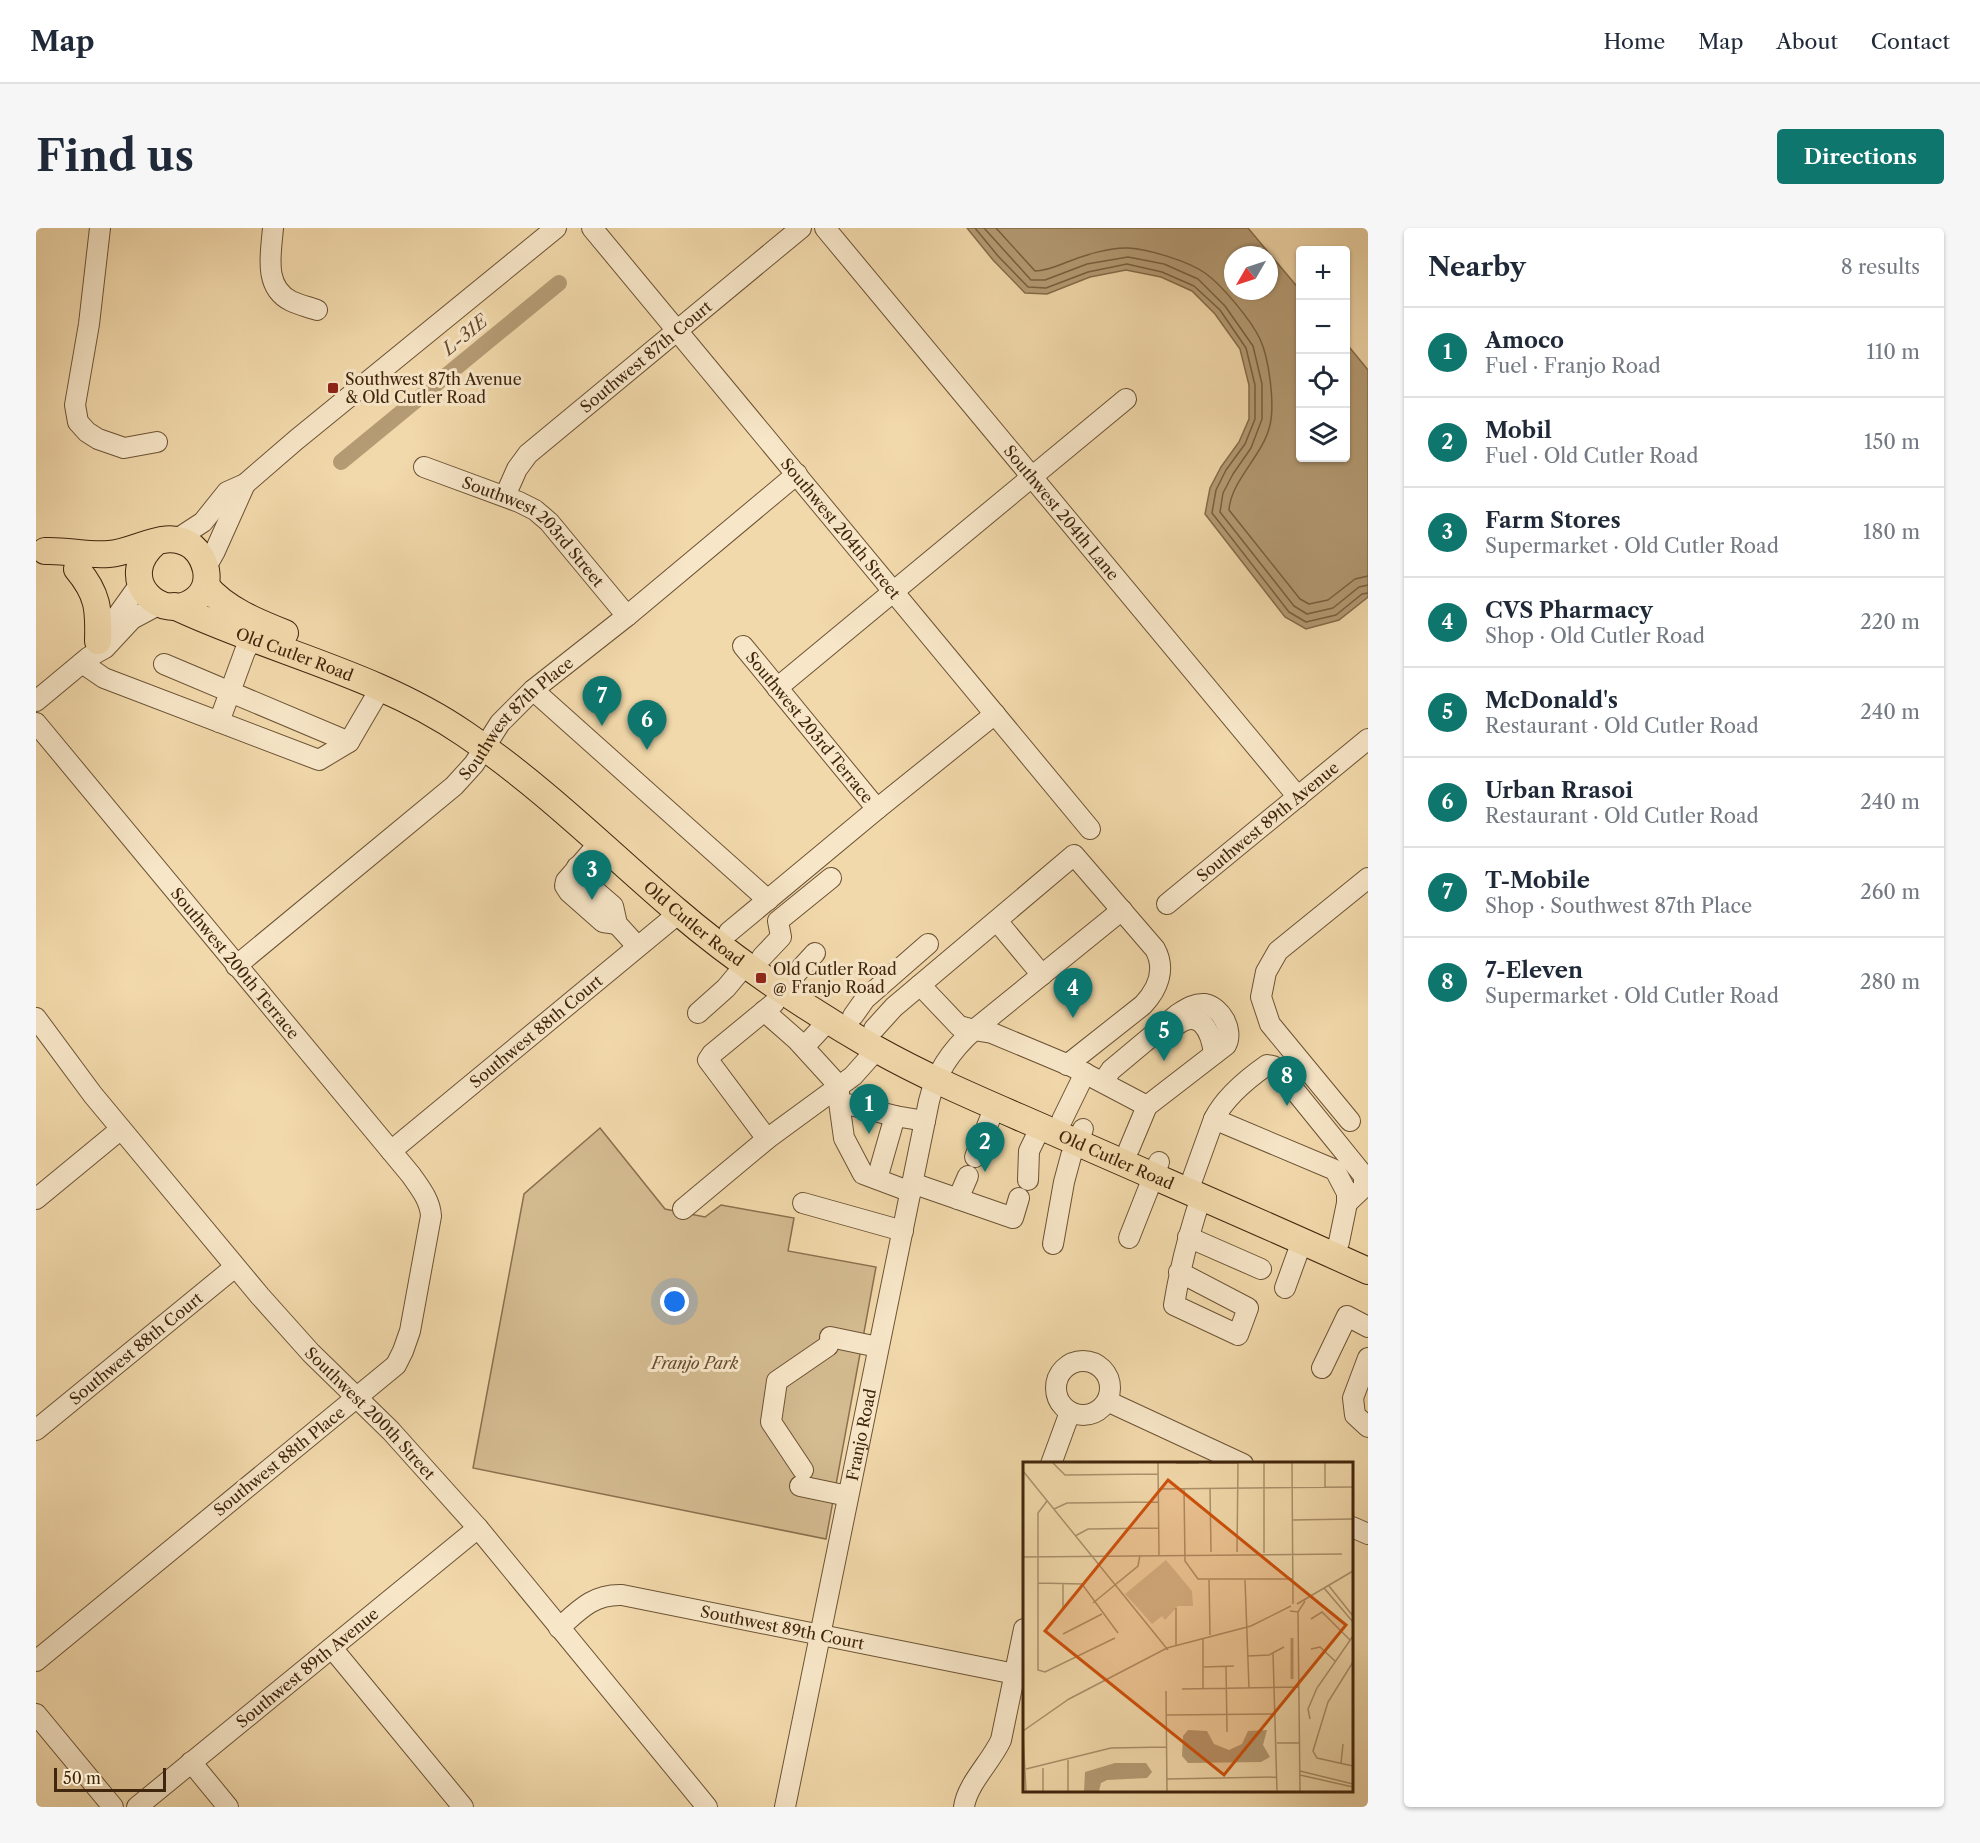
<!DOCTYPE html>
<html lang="en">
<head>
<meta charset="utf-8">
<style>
  :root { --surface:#fff; --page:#f6f6f7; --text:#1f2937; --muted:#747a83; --line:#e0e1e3; --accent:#0f766e }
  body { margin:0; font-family:"Libre Caslon Text",serif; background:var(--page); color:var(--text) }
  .controls { position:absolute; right:18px; top:18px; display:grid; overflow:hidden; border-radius:6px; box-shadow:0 2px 4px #0004 }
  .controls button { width:54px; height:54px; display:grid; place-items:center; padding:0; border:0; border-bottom:2px solid var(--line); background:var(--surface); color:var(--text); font:30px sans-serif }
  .compass { position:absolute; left:1188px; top:18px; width:54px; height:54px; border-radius:50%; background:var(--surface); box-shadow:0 2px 4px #0004; rotate:231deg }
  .scale { position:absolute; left:18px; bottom:15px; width:112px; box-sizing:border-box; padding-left:6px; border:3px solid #40260d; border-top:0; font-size:16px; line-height:21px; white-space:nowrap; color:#40260d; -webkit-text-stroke:4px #f7e6c8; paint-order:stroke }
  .you { position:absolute; left:639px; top:1074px; width:21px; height:21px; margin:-15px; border:4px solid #fff; border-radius:50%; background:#1a73e8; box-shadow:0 0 0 9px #1a73e833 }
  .badge { display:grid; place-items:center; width:39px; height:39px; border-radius:50%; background:var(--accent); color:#fff; font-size:20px; font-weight:700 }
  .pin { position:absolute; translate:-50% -50px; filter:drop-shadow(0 2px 3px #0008) }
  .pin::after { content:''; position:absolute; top:32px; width:21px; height:18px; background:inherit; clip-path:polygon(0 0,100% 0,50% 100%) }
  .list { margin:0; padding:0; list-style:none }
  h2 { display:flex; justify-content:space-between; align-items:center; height:78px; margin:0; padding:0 24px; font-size:26px }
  h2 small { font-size:20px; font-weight:400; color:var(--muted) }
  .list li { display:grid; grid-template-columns:39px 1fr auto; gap:18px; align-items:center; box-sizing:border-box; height:90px; padding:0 24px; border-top:2px solid var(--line) }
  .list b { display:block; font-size:22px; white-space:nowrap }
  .list p { margin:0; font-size:20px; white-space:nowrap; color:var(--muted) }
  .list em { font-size:20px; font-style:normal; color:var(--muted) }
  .icon { flex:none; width:33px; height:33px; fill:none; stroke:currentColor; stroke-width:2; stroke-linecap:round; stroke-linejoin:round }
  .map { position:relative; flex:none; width:1332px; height:1579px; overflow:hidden; border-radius:6px }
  header { display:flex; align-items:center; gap:36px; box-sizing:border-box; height:84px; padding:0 30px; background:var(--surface); border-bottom:2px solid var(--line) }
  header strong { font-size:28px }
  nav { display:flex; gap:33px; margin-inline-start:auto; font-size:21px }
  .intro { display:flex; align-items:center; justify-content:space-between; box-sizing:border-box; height:144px; padding:0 36px }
  h1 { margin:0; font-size:42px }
  .button { padding:15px 27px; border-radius:6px; background:var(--accent); color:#fff; font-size:21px; font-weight:700 }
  main { display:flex; gap:36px; padding:0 36px }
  aside { flex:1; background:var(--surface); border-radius:6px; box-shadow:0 2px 4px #0004 }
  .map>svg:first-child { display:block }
</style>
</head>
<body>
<header>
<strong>Map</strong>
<nav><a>Home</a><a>Map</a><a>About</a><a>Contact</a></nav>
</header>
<div class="intro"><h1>Find us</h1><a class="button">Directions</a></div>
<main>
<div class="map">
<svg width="1332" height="1579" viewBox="0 0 1332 1579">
  <rect width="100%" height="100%" fill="#f2d9ab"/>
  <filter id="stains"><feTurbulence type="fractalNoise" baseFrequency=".00333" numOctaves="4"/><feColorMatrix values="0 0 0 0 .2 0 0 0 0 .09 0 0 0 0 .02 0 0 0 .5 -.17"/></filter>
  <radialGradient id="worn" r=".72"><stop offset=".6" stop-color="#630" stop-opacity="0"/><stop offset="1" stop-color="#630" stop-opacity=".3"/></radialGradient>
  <path fill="#d4bb90" stroke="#8a704e" stroke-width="1.5" d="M564 900 629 981 669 989 685 977 758 990 752 1023 840 1039 790 1311 437 1240 488 966Z"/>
  <path fill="#b59c75" stroke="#866d4b" stroke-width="1.5" fill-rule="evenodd" d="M931 0H1212L1264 62V230H1310V115L1332 142V369L1303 392 1270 401 1249 389 1169 286 1174 260 1185 239 1203 214 1213 191V157L1204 121 1179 86 1156 63 1125 49 1090 42 1054 49 1011 66 989 65 957 32ZM1197 27H1233V63H1197Z"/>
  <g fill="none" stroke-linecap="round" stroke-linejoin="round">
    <path stroke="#7a6141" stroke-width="1.5" d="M939 0 962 28 992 59 1010 60 1052 44 1091 36 1126 44 1158 58 1184 82 1210 120 1219 157V191L1209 216 1190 242 1180 262 1176 285 1253 384 1270 394 1300 387 1326 366 1332 365
      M948 0 995 52H1009L1051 36 1092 29 1128 36 1162 51 1189 78 1217 118 1226 156V191L1215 220 1197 246 1187 265 1184 284 1258 378 1271 386 1297 380 1323 359 1332 357
      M960 0 999 43C1011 43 1023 37 1034 33 1049 27 1075 19 1092 20 1112 21 1152 33 1169 45 1186 57 1215 92 1224 111 1233 130 1239 176 1234 197 1227 228 1195 252 1193 282L1264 371 1273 376 1292 372 1319 351 1332 348"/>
    <path stroke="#b59c75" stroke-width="16" d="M305 234 523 55"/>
    <defs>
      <g id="minor">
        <path d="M64 0 53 96 39 177 42 194 51 204 62 211 88 220 121 214"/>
        <path d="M237 0C235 25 227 59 255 73 263 77 273 79 281 82"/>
        <path id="s1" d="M556 0 1054 601"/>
        <path id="s2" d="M789 0 1262 569"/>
        <path id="s3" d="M388 239 483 274 499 282 513 294 591 388"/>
        <path id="s4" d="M469 268 481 241 492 226 765 0"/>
        <path d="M141 311 167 294 191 264 209 256 260 212 520 0"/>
        <path d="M170 339 179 323 209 256"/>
        <path d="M71 402 104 356"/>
        <path id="s5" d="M707 418 841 581"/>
        <path d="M46 435 68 450 283 532 313 514 344 461"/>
        <path d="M128 436 313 514"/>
        <path d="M741 460 1090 171"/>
        <path d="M497 462 732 672"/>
        <path d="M0 473 53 429 69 420 96 391 124 376"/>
        <path d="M183 494 209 423 218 410"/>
        <path id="s6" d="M0 495 375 947C384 960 394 972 395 988L374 1103 367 1123 360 1137 0 1433"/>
        <path d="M564 614 530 653 529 658 533 664 567 694 581 696"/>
        <path d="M541 639 548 653 577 678 581 696 601 718"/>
        <path id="s7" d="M1131 676 1332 511"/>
        <path d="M961 693 1006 747"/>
        <path d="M693 704 841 581 959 486"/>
        <path d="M726 729 745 709 742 693 795 650"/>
        <path id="s8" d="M200 738 418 558 438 536 464 495 497 462 591 388 761 246"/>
        <path d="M756 750 779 725"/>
        <path d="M884 757 923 798 938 802 1086 682"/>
        <path d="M728 783 761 812 803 858V874L808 910 827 946 875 964"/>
        <path d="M662 785 690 760 710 736"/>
        <path d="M817 788 829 771 892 716"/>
        <path id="s9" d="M0 790 57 867 224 1068 275 1125 355 1203 442 1300 671 1579"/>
        <path d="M1138 799C1163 778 1175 802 1178 826"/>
        <path d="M838 801 858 779 1038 627 1119 721C1130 741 1122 761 1107 777L1031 837"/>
        <path d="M768 819 793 792"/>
        <path d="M1067 854 1075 842 1142 786C1150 781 1159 775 1169 776 1185 779 1198 802 1190 817L1111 878 1093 921"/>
        <path d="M803 874 859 888"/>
        <path d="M1178 891C1189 869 1211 851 1231 837L1237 838 1243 843 1328 948V959L1311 975"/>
        <path d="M1026 892 1049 845"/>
        <path d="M1314 893 1234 796 1225 769 1230 744 1242 723 1332 650"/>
        <path d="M731 911 672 832 676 826 738 775"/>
        <path id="s10" d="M355 923 643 685"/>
        <path d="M939 929 959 878"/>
        <path d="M841 951 859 888 889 893"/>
        <path d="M992 952 993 923 1005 898"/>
        <path d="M876 955 977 990 983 970"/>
        <path d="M1152 963 1178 891 1299 942 1311 965V975L1303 1014 1297 1028"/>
        <path d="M0 971 85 901"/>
        <path d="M922 971 932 948"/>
        <path d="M767 975 867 1003"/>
        <path d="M647 981 731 911 817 848 841 821"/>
        <path d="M1152 1009 1225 1041"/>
        <path d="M1093 1010 1123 934"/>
        <path d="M1017 1016 1028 954 1035 928 1047 901"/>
        <path d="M1143 1044 1212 1080 1202 1107 1138 1077C1144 1040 1153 1005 1165 969"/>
        <path d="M1249 1060 1266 1013"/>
        <path d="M794 1109 842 1119"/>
        <path d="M1332 1130 1317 1170 1319 1187 1332 1199"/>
        <circle cx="1047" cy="1160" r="27"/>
        <path d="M1286 1140 1311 1088 1332 1099"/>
        <path d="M1071 1173 1207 1236"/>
        <path id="s11" d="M0 1202 199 1039"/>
        <path d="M1015 1236 1034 1184"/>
        <path d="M767 1242 735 1194 741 1153 792 1118"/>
        <path d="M764 1258 812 1268"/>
        <path d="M1316 1299 1332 1306"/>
        <path id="s12" d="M523 1400C543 1382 557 1366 586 1367L979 1446"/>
        <path d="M296 1420 427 1579"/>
        <path d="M0 1486 77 1579"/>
        <path d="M155 1534 192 1579"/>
        <path id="s13" d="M101 1579 442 1300"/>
        <path id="s14" d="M749 1579 893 873C900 844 915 822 938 802L956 805 1035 838 1111 878"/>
        <path d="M928 1579C931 1556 955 1534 965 1512L988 1401"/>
      </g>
      <g id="major">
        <path d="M9 323C31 322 52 328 73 326 101 324 131 299 157 319 164 325 168 333 170 342 172 354 169 364 160 371 127 398 76 351 120 314"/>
        <path d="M41 341C62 366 63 381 62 413"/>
        <path d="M170 358C189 381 221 394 249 405"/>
        <path id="s15" d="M138 378C233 423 342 446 429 506 506 558 571 623 641 683 699 733 774 783 840 821 897 853 956 877 1015 903 1121 950 1227 995 1332 1043"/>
      </g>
    </defs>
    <use href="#minor" stroke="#6c5334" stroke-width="22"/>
    <use href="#major" stroke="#40260d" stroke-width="28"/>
    <use href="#minor" stroke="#f7e6c8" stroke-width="20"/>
    <use href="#major" stroke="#f2d9ab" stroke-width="26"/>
  </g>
  <g fill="#8f2418" stroke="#f7e6c8" stroke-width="2">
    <rect x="291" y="154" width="12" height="12" rx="3"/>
    <rect x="719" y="744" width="12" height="12" rx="3"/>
  </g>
  <g text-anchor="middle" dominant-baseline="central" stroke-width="6" stroke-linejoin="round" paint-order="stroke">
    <g font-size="16" fill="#40260d" stroke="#f7e6c8">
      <text stroke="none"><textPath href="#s4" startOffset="201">Southwest 87th Court</textPath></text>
      <text stroke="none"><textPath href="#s2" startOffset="370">Southwest 204th Lane</textPath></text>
      <text stroke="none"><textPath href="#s1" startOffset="390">Southwest 204th Street</textPath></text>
      <text stroke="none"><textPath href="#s3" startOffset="130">Southwest 203rd Street</textPath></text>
      <text stroke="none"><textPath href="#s15" startOffset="130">Old Cutler Road</textPath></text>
      <text stroke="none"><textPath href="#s8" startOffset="375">Southwest 87th Place</textPath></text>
      <text stroke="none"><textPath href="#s5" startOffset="105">Southwest 203rd Terrace</textPath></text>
      <text stroke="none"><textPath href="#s7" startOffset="130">Southwest 89th Avenue</textPath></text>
      <text stroke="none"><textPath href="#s15" startOffset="616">Old Cutler Road</textPath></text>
      <text stroke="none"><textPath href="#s6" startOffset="312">Southwest 200th Terrace</textPath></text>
      <text stroke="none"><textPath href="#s10" startOffset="188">Southwest 88th Court</textPath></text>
      <text stroke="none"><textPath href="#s15" startOffset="1102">Old Cutler Road</textPath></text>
      <text stroke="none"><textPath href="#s11" startOffset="129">Southwest 88th Court</textPath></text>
      <text stroke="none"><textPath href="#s9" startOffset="518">Southwest 200th Street</textPath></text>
      <text stroke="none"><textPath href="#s14" startOffset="380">Franjo Road</textPath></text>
      <text transform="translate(243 1233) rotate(-39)">Southwest 88th Place</text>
      <text stroke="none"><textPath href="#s12" startOffset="237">Southwest 89th Court</textPath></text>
      <text stroke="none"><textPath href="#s13" startOffset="220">Southwest 89th Avenue</textPath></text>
    </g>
    <g font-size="16" fill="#40260d" stroke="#f7e6c8" text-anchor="start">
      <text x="309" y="151">Southwest 87th Avenue<tspan x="309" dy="18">&amp; Old Cutler Road</tspan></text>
      <text x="737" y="741">Old Cutler Road<tspan x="737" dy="18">@ Franjo Road</tspan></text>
    </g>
    <g font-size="16" font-style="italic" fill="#654b2e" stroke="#f7e6c8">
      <text x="659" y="1135">Franjo Park</text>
    </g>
    <g font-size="18" font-style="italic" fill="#63492c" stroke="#f7e6c8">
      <text transform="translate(429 107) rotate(-39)">L-31E</text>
    </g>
  </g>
  <g transform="translate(987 1234)">
    <rect width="330" height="330" fill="#f2d9ab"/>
    <path d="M143 98 169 129 170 144H155L142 158 139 154 129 162 102 132Z" fill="#d4bb90"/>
    <path d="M165 268 184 269 191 282 206 288 219 282 225 269 244 268 240 283 247 295 238 300 165 301 159 294 160 274ZM92 301H123L129 310 124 316 84 318 78 321 76 329H61L62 310Z" fill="#b59c75"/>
    <path fill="none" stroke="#b59c75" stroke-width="3" d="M269 176V217"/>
    <path fill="none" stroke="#ab916c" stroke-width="1.5" d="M30 1 42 13 135 12M135 1 136 93M153 1H176M186 1H215M269 1 270 142M302 1V25M0 9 145 188M161 26 162 99 175 117H270M187 26 188 90M135 27 330 25M24 39 15 51V208L22 210 92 176M31 47 44 41 135 40M269 58 330 57M52 74 65 67 136 66M214 90 215 1M241 91V1M0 95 319 92M186 118 187 173M222 118 226 226M15 121 59 122 95 171M40 121V146M306 124 330 154M301 126 330 160M70 141 115 104 117 93M274 142 330 109M153 146V183M267 149 275 150 282 139M275 150 277 329M288 157 299 150 327 178M40 172 79 152M180 177V227M288 187 297 185 312 199M250 191 254 329M225 194 246 193 261 185M330 200 305 240 290 289 294 296 330 304M203 204 204 270M181 205 211 204M159 227 276 225M143 229 144 329M143 253 253 252M287 257 285 247 294 226 330 174M0 269 46 237 144 186 228 164 268 144M0 272 3 329M254 281H276M45 298V329M318 301 320 282M20 306V329M3 307 88 286 144 285M277 309 330 322M277 313 330 325M144 317 254 315"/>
    <path fill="#cf510c" fill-opacity="0.15" stroke="#cf510c" stroke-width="3" d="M145 18 323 163 201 313 22 169Z"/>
    <rect width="330" height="330" fill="none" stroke="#40260d" stroke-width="3"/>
  </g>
  <rect width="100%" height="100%" filter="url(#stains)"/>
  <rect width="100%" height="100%" fill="url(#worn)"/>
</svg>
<div class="controls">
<button>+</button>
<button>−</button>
<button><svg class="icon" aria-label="locate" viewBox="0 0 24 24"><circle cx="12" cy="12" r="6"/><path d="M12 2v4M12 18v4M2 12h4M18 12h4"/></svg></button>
<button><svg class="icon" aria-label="layers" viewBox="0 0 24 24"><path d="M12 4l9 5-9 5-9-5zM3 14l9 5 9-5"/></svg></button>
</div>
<svg class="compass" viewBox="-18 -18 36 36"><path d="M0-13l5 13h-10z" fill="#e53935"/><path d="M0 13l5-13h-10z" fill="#747a83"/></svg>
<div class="scale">50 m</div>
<div class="you"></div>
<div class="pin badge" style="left:833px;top:906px">1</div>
<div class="pin badge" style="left:949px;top:944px">2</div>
<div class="pin badge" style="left:556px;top:672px">3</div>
<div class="pin badge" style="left:1037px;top:790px">4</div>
<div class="pin badge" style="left:1128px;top:833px">5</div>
<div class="pin badge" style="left:611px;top:522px">6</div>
<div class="pin badge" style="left:566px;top:498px">7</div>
<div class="pin badge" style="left:1251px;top:878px">8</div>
</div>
<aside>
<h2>Nearby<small>8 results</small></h2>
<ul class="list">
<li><span class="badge">1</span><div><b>Amoco</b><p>Fuel · Franjo Road</p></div><em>110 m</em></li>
<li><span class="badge">2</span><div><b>Mobil</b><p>Fuel · Old Cutler Road</p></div><em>150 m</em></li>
<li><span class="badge">3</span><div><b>Farm Stores</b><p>Supermarket · Old Cutler Road</p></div><em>180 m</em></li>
<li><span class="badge">4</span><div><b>CVS Pharmacy</b><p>Shop · Old Cutler Road</p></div><em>220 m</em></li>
<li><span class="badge">5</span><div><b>McDonald's</b><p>Restaurant · Old Cutler Road</p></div><em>240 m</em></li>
<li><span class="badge">6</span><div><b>Urban Rrasoi</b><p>Restaurant · Old Cutler Road</p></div><em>240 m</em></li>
<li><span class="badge">7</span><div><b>T-Mobile</b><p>Shop · Southwest 87th Place</p></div><em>260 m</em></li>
<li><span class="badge">8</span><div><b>7-Eleven</b><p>Supermarket · Old Cutler Road</p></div><em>280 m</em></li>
</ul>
</aside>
</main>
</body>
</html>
